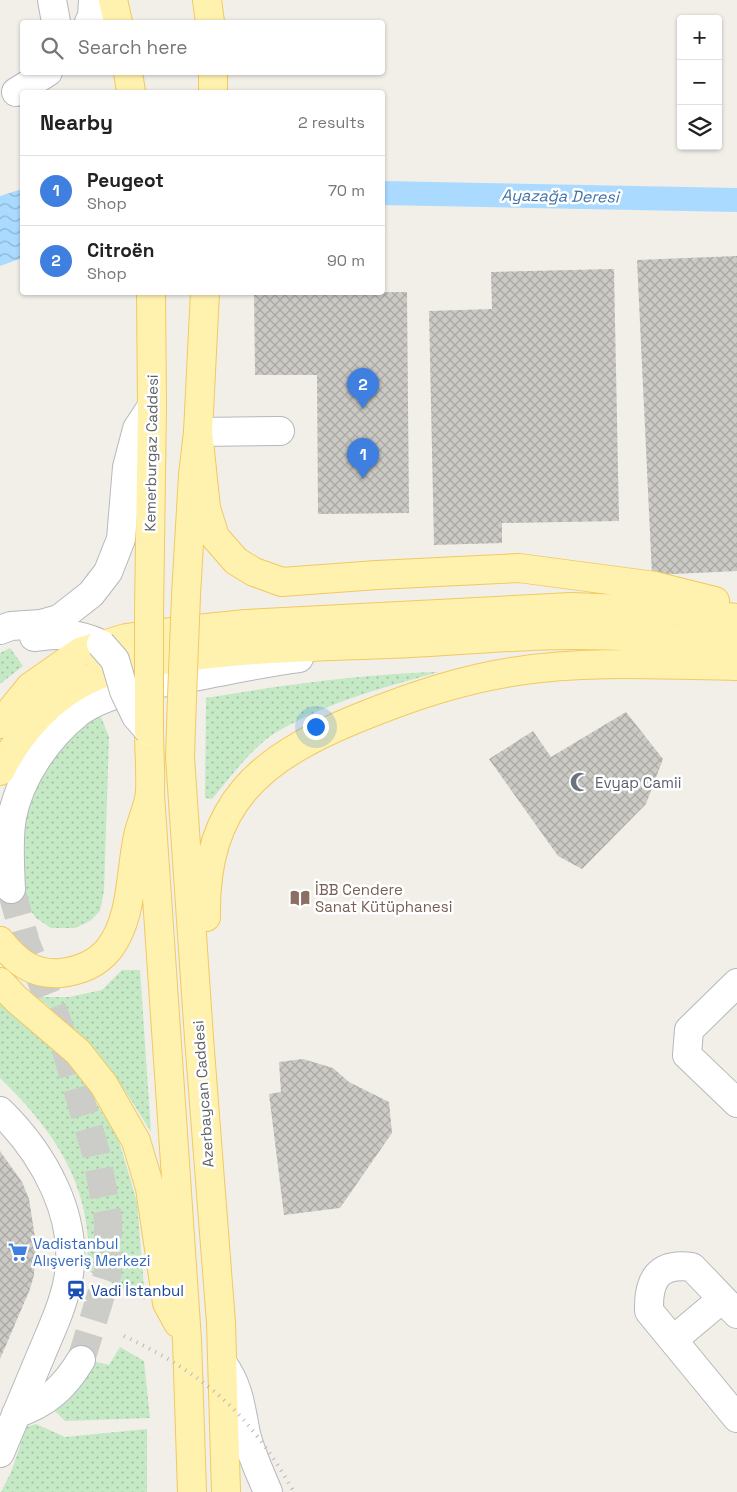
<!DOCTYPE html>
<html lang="en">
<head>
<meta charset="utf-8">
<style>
  :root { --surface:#fff; --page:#f6f6f6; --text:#222; --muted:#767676; --line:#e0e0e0; --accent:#2563eb }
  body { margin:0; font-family:"Space Grotesk",sans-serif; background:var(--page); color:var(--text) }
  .controls { position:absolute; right:15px; top:15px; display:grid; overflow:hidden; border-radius:5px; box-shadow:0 1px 4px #0004 }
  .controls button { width:45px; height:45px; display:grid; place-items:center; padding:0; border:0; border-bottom:1px solid var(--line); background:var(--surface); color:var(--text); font:25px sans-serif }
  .you { position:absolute; left:315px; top:726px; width:18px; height:18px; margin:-12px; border:4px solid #fff; border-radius:50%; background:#1a73e8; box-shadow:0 0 0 8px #1a73e833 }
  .badge { display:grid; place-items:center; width:32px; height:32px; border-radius:50%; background:var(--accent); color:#fff; font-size:16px; font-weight:700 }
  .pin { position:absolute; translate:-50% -41px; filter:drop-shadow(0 1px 2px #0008) }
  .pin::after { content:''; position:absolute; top:26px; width:18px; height:15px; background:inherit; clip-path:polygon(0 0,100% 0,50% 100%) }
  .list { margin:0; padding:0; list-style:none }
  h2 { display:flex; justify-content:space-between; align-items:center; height:65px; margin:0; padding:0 20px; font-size:21px }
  h2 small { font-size:16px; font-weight:400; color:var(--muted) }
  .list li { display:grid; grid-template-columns:32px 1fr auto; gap:15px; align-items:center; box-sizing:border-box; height:70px; padding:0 20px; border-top:1px solid var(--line) }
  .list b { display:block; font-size:19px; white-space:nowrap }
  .list p { margin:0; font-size:16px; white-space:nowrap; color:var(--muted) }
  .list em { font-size:16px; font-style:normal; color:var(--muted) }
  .icon { flex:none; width:28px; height:28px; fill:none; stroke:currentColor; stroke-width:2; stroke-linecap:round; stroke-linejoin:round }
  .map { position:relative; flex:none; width:737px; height:1492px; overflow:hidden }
  .search { position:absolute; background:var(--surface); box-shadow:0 1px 4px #0004; left:20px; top:20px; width:365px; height:55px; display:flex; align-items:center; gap:12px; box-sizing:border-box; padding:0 18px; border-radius:5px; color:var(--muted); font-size:19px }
  .panel { position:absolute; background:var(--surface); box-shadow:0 1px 4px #0004; left:20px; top:90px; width:365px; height:205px; border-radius:5px }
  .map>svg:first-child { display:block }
</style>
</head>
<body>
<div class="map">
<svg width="737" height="1492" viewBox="0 0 737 1492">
  <defs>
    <pattern id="grass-dots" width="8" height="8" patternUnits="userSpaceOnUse" patternTransform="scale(1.25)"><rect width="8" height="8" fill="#c5e8c5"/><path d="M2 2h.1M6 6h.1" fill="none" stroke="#a3c0a4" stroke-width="1.8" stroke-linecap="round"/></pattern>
    <pattern id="water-waves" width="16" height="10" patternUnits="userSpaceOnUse" patternTransform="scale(1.25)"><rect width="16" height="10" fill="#aadaff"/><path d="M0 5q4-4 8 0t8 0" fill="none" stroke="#8eb4d2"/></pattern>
    <pattern id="building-cross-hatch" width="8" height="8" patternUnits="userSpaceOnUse" patternTransform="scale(1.25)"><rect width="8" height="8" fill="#cccac5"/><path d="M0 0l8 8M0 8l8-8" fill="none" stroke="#a9a8a4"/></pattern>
  </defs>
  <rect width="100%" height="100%" fill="#f1efe8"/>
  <path fill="url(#grass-dots)" d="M10 648 23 666 0 684V653Z
    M439 672C384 687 325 703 275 733 250 749 231 777 212 799L205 798 206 698C283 685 361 674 439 672Z
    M101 717 109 737 104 891 100 911 90 921 75 928H51L36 918 26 904 17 882 14 843 38 769 89 720Z
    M122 970H140L151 1132C119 1078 87 1036 37 997H69L102 990Z
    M0 1002 48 1043 77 1072 118 1138 137 1202 145 1300 85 1269C86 1259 89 1248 88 1239 83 1171 47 1124 0 1078Z
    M120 1347 144 1361 150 1418 65 1421 54 1410 88 1360 109 1365Z
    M36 1424 65 1437 147 1429V1492H1L12 1470 26 1427Z"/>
  <path fill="url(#water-waves)" d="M22 189V258L0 266V196Z"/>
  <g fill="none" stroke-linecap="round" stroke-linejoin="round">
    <path stroke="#aadaff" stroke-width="24" d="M382 193 737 200"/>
  </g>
  <path fill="url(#building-cross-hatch)" d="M737 256V571L652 575 637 260Z
    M614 269 619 521 502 523V543L434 545 429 311 492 309 491 272Z
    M407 292 409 513 318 514 317 375H255L254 293Z
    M626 712 663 759 646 804 582 869 558 856 489 759 533 731 551 757Z
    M303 1059 333 1068 349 1082 389 1102 392 1133 340 1208 284 1215 269 1094 281 1092 279 1062Z
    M0 1151 22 1182 29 1199 36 1244 34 1275 30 1289 0 1359Z"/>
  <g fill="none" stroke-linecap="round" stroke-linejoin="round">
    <path stroke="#ccccc8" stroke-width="28" stroke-dasharray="28 14" stroke-linecap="butt" d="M11 889 26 943 57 1020 96 1153 108 1218V1272L81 1360"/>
    <defs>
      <path id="minor" d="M52 0 56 22
        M89 22 92 17 93 0
        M16 92 48 72
        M198 432 280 431
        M0 630 11 626 41 624 59 619 91 594 108 572 121 539 127 467 137 429 152 406
        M34 637C58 634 78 632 101 644
        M11 889C10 866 8 840 12 817 20 777 47 738 78 713 108 690 172 681 209 674 239 668 268 662 299 658
        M737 983 689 1030 687 1055 737 1103
        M0 1111C43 1153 80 1217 68 1280 63 1306 51 1331 41 1355 27 1388 14 1420 0 1453
        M737 1314 692 1267C658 1262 648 1280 649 1311L737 1418
        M673 1340 722 1299
        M223 1364C239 1386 241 1408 246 1434 251 1454 260 1473 268 1492
        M16 1414C47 1403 64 1388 81 1360"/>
      <path id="major" d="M113 0 118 22
        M207 0 210 22
        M128 72 131 92
        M213 92V72
        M198 432 206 508 215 537 236 561 254 572 282 582 377 575 519 568 655 586 715 601
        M186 595 193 475 198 432 205 292
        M149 613 152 406 151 292
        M182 697 180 757 199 1038 221 1323 226 1492
        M0 724 30 687 80 652 126 638 177 631 246 624 571 607 678 611 737 618
        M0 771C20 732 51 696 92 678 117 666 146 663 172 659 244 648 315 647 388 644 449 642 511 635 572 635 627 635 682 639 737 645
        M150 794 187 1340 192 1492
        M206 917C204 803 260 758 358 718 410 697 462 679 518 671 590 660 664 665 737 666
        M0 941C16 961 32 975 60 973 79 971 96 965 109 949 133 918 130 872 138 836 141 821 149 807 150 792 151 772 149 751 149 731
        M0 982 16 999 78 1052 104 1085 136 1141 150 1188 167 1303 178 1323"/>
    </defs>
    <use href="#minor" stroke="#b5b8bc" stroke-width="30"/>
    <use href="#major" stroke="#f2c960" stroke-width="30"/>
    <use href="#minor" stroke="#fff" stroke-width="28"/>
    <use href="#major" stroke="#fff2af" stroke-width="28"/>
    <path stroke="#b6b7b8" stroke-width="4" stroke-dasharray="1 6" stroke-linecap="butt" d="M124 1336C206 1375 249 1413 294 1492"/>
    <defs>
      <path id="minor-bridge" d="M101 644 115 660 124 691 136 716 149 731"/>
      <path id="major-bridge" d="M149 613V731
        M182 697 186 595"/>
    </defs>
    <use href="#minor-bridge" stroke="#b5b8bc" stroke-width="30" stroke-linecap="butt"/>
    <use href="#major-bridge" stroke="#f2c960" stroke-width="30" stroke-linecap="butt"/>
    <use href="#minor-bridge" stroke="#fff" stroke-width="28"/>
    <use href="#major-bridge" stroke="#fff2af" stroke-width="28"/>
  </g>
  <defs>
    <symbol id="mosque-bare" viewBox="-9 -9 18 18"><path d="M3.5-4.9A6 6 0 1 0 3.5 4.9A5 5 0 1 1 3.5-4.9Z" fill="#6b7280" stroke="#fff" stroke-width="2.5" paint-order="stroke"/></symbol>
    <symbol id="library-bare" viewBox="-9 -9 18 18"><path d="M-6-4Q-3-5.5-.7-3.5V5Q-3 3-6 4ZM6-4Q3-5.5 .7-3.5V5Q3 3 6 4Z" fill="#8d6e63" stroke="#fff" stroke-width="2.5" paint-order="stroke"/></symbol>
    <symbol id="supermarket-bare" viewBox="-9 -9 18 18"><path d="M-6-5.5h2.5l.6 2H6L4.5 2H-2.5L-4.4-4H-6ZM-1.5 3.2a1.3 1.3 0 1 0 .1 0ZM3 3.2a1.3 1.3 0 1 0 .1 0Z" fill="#3f7fe0" stroke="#fff" stroke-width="2.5" paint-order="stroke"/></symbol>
    <symbol id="station-bare" viewBox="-9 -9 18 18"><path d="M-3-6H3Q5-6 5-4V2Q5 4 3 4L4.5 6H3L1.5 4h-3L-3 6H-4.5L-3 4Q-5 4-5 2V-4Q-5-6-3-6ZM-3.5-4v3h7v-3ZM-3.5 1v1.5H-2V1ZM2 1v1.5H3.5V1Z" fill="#1a4fb4" stroke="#fff" stroke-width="2.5" paint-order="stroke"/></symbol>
  </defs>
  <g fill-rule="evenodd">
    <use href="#mosque-bare" x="566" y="768" width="28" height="28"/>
    <use href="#library-bare" x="286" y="884" width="28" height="28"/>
    <use href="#supermarket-bare" x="4" y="1238" width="28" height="28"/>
    <use href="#station-bare" x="62" y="1276" width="28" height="28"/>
  </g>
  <g text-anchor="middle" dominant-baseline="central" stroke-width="5" stroke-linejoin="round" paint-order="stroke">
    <g font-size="15" fill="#5f6368" stroke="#fff">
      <text transform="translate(151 453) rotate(-89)">Kemerburgaz Caddesi</text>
      <text transform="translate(203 1094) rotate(-94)">Azerbaycan Caddesi</text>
    </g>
    <g font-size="15" fill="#5b616d" stroke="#fff" text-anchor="start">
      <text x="595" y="782">Evyap Camii</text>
    </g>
    <g font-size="15" fill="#785e54" stroke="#fff" text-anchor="start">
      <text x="315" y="889">İBB Cendere<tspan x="315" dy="17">Sanat Kütüphanesi</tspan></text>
    </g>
    <g font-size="15" fill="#366cbe" stroke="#fff" text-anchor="start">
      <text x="33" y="1243">Vadistanbul<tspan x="33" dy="17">Alışveriş Merkezi</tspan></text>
    </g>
    <g font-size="15" fill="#164399" stroke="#fff" text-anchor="start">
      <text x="91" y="1290">Vadi İstanbul</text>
    </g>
    <g font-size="16" font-style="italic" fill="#4174aa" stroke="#fff">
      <text transform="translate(560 196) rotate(1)">Ayazağa Deresi</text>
    </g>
  </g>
</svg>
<div class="controls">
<button>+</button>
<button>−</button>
<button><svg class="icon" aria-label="layers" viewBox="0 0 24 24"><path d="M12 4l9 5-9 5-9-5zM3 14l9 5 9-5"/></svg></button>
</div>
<div class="you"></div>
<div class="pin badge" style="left:363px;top:479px;background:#3f7fe0">1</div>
<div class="pin badge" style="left:363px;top:409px;background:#3f7fe0">2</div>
<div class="search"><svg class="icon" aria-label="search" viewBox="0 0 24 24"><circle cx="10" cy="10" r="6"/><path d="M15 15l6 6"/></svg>Search here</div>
<section class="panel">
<h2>Nearby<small>2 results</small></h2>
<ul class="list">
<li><span class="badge" style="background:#3f7fe0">1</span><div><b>Peugeot</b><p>Shop</p></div><em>70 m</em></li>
<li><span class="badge" style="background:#3f7fe0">2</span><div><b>Citroën</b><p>Shop</p></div><em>90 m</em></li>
</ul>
</section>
</div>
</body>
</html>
